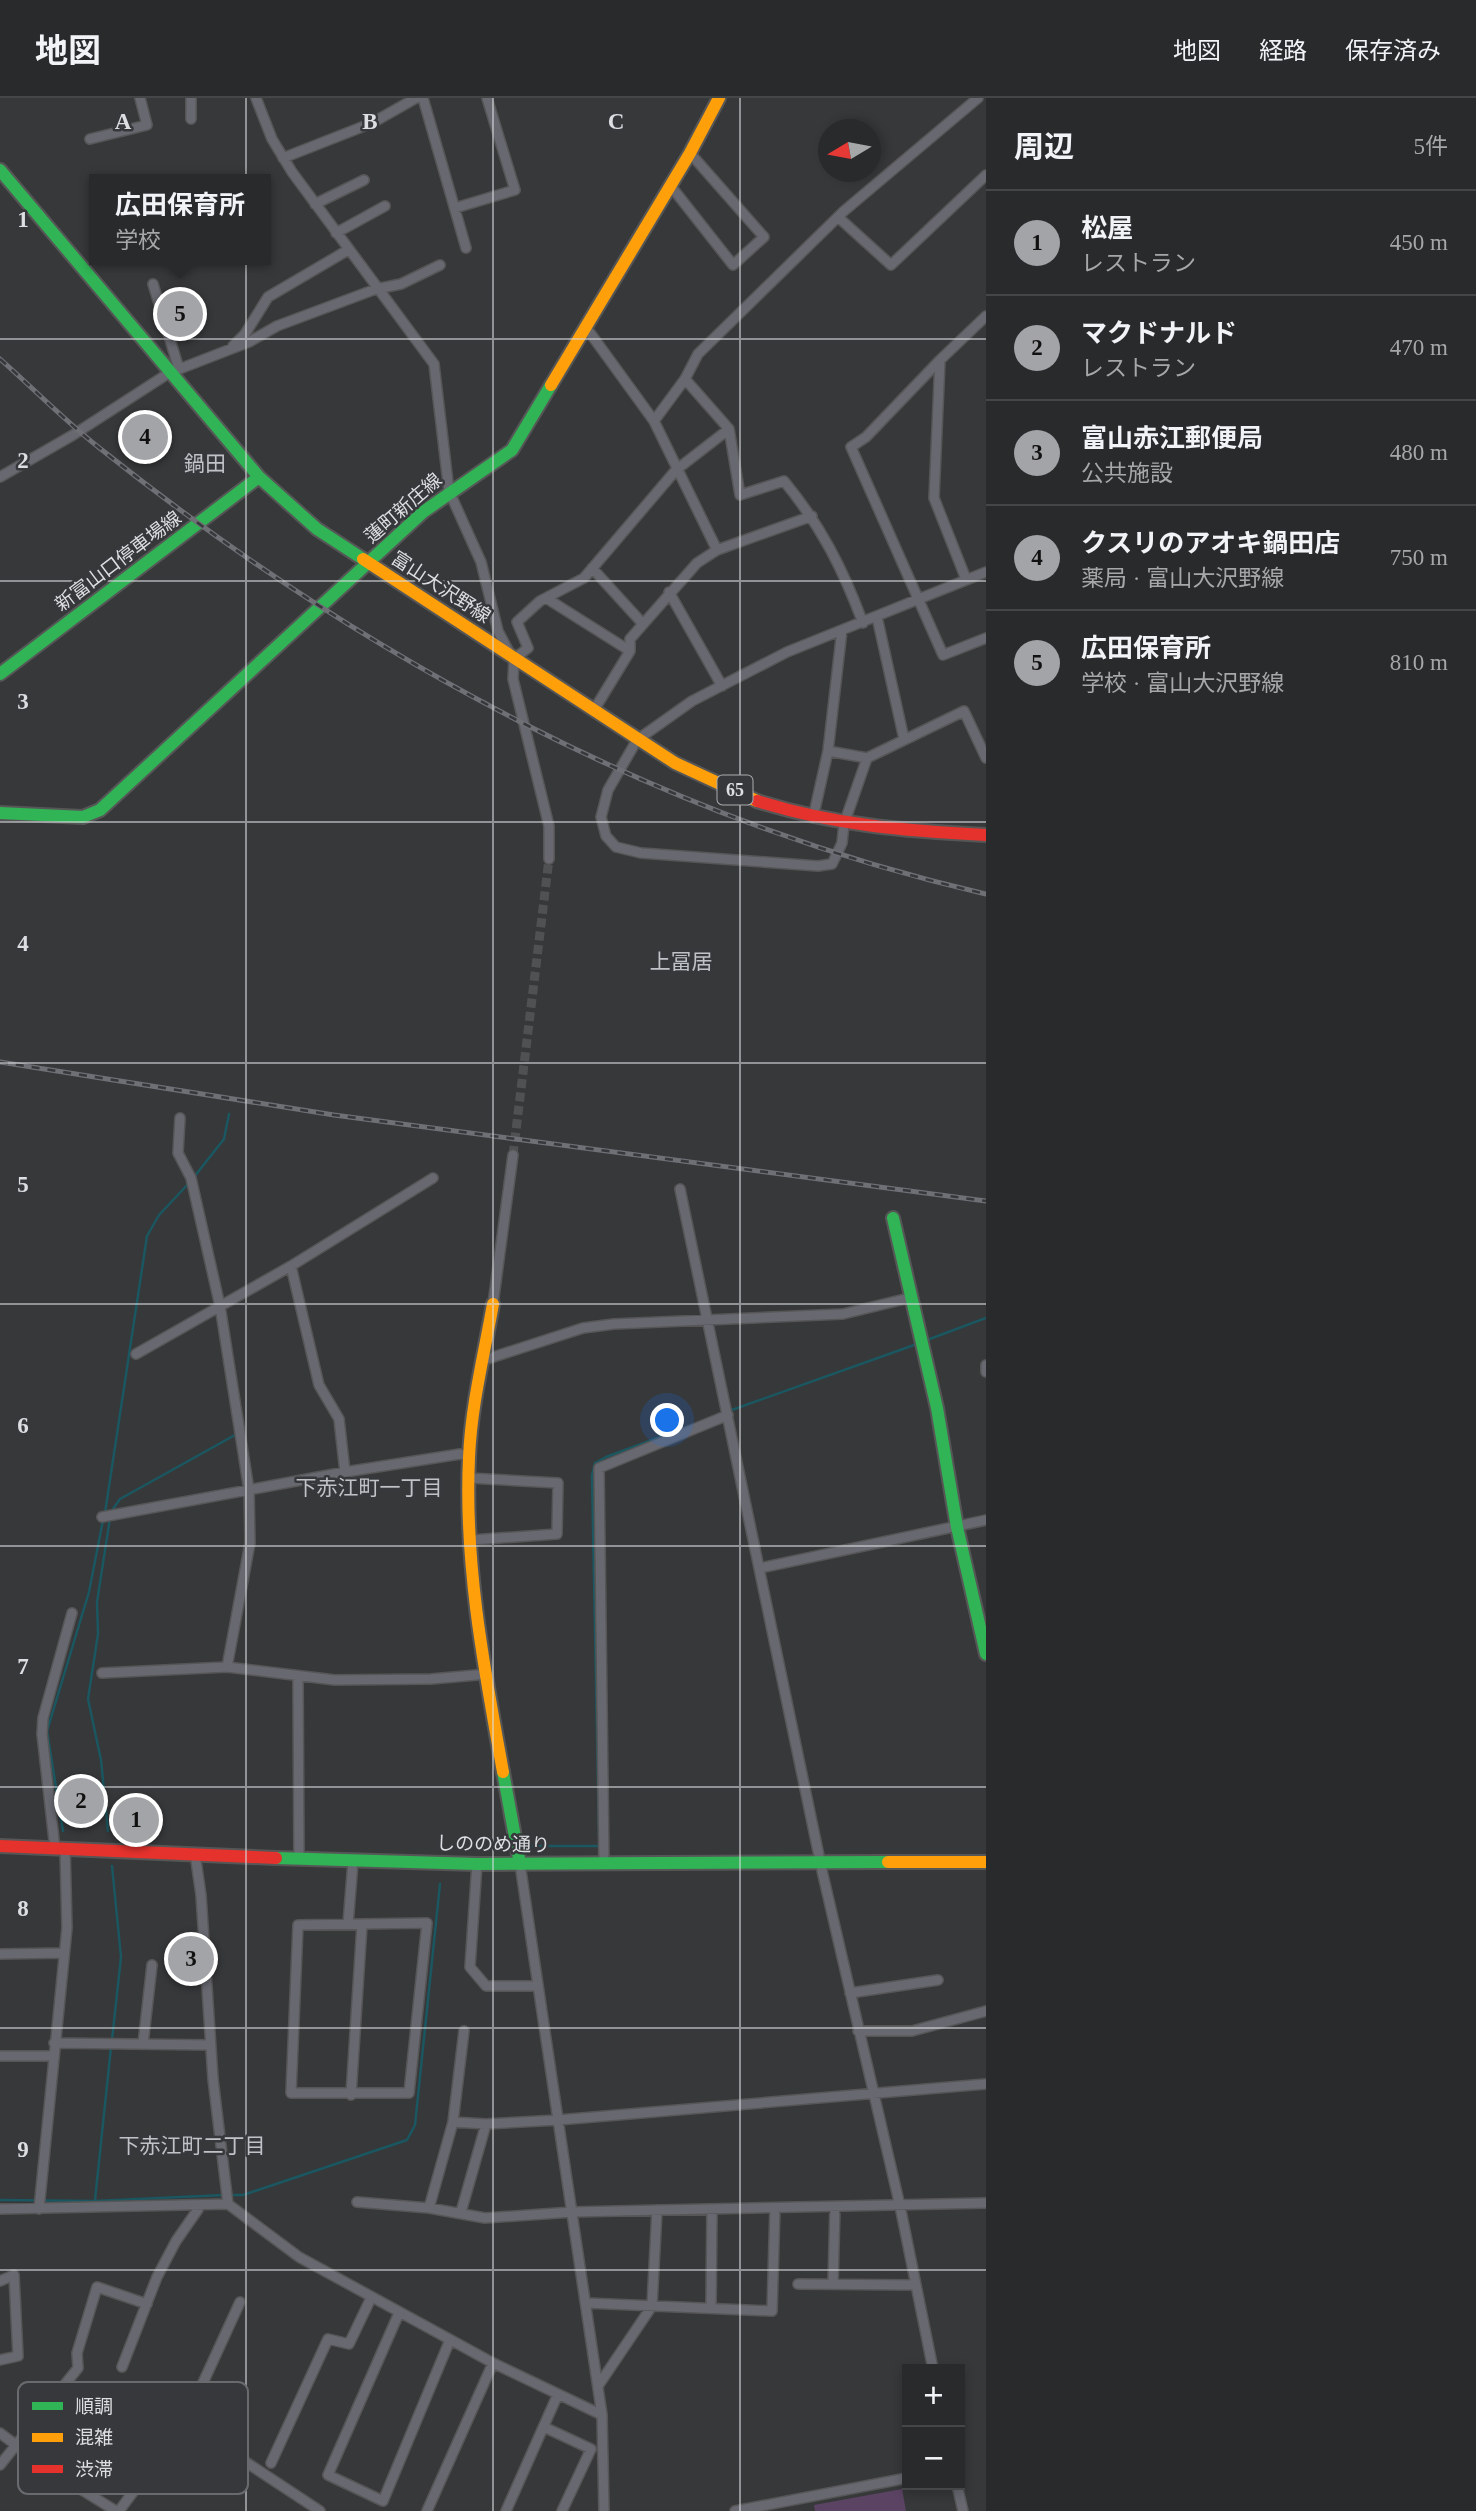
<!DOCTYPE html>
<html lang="ja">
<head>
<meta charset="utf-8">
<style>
  :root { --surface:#292a2c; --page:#353638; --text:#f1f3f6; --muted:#a5a7a9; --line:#454648; --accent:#a3a4a7 }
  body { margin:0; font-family:"Times New Roman","Noto Sans JP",serif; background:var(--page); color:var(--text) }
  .controls { position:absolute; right:21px; bottom:21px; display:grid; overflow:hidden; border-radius:0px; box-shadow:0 4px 10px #0003 }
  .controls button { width:63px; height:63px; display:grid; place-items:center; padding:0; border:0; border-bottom:2px solid var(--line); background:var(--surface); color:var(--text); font:35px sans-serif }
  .compass { position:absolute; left:818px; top:21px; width:63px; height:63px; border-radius:50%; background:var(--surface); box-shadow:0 4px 10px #0003; rotate:260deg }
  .you { position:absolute; left:668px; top:1323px; width:24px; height:24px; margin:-18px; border:5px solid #fff; border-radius:50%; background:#1a73e8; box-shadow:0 0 0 10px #1a73e833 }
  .badge { display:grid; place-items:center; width:46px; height:46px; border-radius:50%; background:var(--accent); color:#111; font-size:23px; font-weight:700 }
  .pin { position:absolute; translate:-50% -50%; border:4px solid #fff; box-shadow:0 2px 7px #0006 }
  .popup { position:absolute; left:89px; top:76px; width:182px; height:91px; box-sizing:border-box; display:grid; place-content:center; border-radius:0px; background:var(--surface); filter:drop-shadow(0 2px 5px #0005); font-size:23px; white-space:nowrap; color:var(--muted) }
  .popup b { font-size:26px; color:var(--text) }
  .popup::after { content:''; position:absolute; left:50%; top:100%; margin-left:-14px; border:14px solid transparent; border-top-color:var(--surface) }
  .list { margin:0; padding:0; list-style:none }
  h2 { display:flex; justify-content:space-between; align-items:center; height:91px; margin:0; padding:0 28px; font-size:30px }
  h2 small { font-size:23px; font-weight:400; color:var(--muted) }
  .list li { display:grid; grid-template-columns:46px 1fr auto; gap:21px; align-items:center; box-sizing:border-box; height:105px; padding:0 28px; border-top:2px solid var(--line) }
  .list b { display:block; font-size:26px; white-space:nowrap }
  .list p { margin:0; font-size:23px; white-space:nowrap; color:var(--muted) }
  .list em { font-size:23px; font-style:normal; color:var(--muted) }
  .map { position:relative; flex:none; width:986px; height:2413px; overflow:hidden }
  header { display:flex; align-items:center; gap:42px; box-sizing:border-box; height:98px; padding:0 35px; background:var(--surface); border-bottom:2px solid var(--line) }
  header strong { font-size:33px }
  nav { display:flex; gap:38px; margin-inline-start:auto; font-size:24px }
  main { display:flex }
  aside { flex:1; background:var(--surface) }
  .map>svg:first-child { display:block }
</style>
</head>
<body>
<header>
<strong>地図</strong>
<nav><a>地図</a><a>経路</a><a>保存済み</a></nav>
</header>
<main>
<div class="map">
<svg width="986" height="2413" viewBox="0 0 986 2413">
  <rect width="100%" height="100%" fill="#37383a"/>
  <path fill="#5b4364" d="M902 2391 906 2413H815L814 2407Z"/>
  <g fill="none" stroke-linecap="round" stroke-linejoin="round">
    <path stroke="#1a5760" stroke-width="2.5" d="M194 1079 224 1041 229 1016
      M927 1242 986 1220
      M729 1313 917 1246
      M111 1414 120 1401 235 1337
      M105 1415 147 1138 159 1117 190 1084
      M63 1733 47 1633 89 1494 103 1422
      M108 1733 101 1662 88 1601 98 1536 97 1504 110 1420
      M599 1739 592 1377 595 1365 606 1359 690 1328
      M527 1748H599V1745
      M112 1768 121 1859 112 1942
      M231 2097H243L407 2042 415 2027 440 1786
      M0 2102 95 2103 224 2097
      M95 2102 111 1949"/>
    <path stroke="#505153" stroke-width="9" stroke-dasharray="9 4.5" stroke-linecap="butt" d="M513 1057 549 761"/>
    <defs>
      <path id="street" d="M256 0 272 41 292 74 434 266 449 393 481 464 498 533 509 554
        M423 0 466 150
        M191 21V0
        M90 41 147 27 140 0
        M283 60 372 25 416 0
        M670 87 733 167 764 139 690 55
        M315 106 364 82
        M455 110 515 92 487 0
        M838 119 891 167 986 77
        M336 135 385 108
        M153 186 179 271
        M585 228 654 323 717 452
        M233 248 245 236 268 199 348 152
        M940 262 866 339 851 349 943 557 986 540
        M685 281 729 331 740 397 784 383C821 428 842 469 863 525
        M654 323 685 281 698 256 844 113 978 0
        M0 379 73 337 169 275 249 244 277 228 376 191 401 186 440 167
        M592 470 643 526
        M966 481 934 400 940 262 986 218
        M669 494 722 588
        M546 500 630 553
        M877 519 904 641
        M594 612 630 553V541L697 465 717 452 812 418
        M828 653 867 660 964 613 986 660
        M867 660 844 726 842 745 832 766 818 768 641 755 616 749 606 738 601 719 608 692 637 642 692 603 787 554 986 474
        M813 720 828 653 842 532
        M549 761V728L513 581 514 561 528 550 517 524 540 503 584 480 676 372 729 331
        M180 1020 178 1055 191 1080 220 1208 249 1392 250 1445 227 1569 335 1582 431 1581 488 1576
        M680 1091 823 1777 900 2108 933 2271
        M291 1168 319 1287 339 1321 345 1374
        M493 1206 513 1057
        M136 1256 291 1168 433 1080
        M484 1262 583 1230 614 1226 843 1216 909 1200
        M986 1267V1274
        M469 1380 558 1385 557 1436 471 1442
        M102 1419 345 1374 460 1356 469 1358
        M760 1470 986 1422
        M102 1575 227 1569
        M298 1579 299 1761
        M55 1751 42 1636 43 1620 72 1515
        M195 1756 201 1797 213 1981 228 2106 299 2159 493 2265 602 2317
        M477 1766 470 1869 486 1888H538
        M520 1766 602 2317 604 2413
        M604 1766 599 1370 728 1317
        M427 1825 409 1995H291L298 1827Z
        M348 1826 353 1764
        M0 1856 64 1855
        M850 1895 938 1882
        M858 1933H912L986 1913
        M54 1945 210 1947
        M143 1946 152 1867
        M0 1958H53
        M351 1997 362 1827
        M453 2024 486 2026 558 2022 986 1986
        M357 2104 429 2110 485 2120 572 2114 986 2105
        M429 2110 453 2024 464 1933
        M0 2111 228 2106
        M39 2111 67 1830 65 1751
        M461 2114 486 2026
        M0 2183 14 2177 18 2258 0 2262
        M798 2186 916 2187
        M833 2186 835 2109
        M586 2205 772 2213 775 2110
        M711 2210 712 2111
        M399 2215 328 2377 383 2403 450 2242
        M122 2269 157 2179 176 2143 201 2107
        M598 2288 652 2208 657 2112
        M185 2324 320 2413
        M546 2330 591 2351 562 2413
        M0 2335 48 2371 116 2413
        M271 2365 328 2241 349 2246 371 2200
        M0 2367 78 2270 77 2255 97 2189 147 2206
        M957 2387 963 2413
        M119 2413 185 2324 240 2204
        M427 2413 493 2265
        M506 2413 558 2296
        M735 2413 907 2380"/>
      <path id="fast" d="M0 72 259 379 317 431 363 461
        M0 576 259 379
        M0 715 83 719 100 712 423 414 512 352 551 287
        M893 1120 937 1310 957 1429 986 1556
        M503 1674 520 1766
        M276 1760 477 1766 888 1764"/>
      <path id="slow" d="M551 287 690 55 719 0
        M363 461 675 665 757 703
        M493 1206C484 1257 471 1308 469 1360 464 1465 484 1570 503 1674
        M888 1764H986"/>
      <path id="jam" d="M757 703C833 727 907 733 986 737
        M0 1748 276 1760"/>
    </defs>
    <use href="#street" stroke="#565657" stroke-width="12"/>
    <use href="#fast" stroke="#565657" stroke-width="16"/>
    <use href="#slow" stroke="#565657" stroke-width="16"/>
    <use href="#jam" stroke="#565657" stroke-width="16"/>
    <use href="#street" stroke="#686871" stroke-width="9"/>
    <use href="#fast" stroke="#30b455" stroke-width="12"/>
    <use href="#slow" stroke="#ff9f0a" stroke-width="12"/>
    <use href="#jam" stroke="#e5322d" stroke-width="12"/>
    <defs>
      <path id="rail" d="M0 261C34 291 66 324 102 352 361 558 662 722 986 796
        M0 964 334 1017 986 1103"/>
    </defs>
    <use href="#rail" stroke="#6f6f76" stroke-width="5"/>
    <use href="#rail" stroke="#36383b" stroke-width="2.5" stroke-dasharray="8" stroke-linecap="butt"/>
  </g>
  <path fill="none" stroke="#dddee1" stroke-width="2" stroke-opacity="0.55" d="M246 0V2413M493 0V2413M740 0V2413M0 241H986M0 483H986M0 724H986M0 965H986M0 1206H986M0 1448H986M0 1689H986M0 1930H986M0 2172H986"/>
  <g text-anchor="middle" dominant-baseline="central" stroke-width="5" stroke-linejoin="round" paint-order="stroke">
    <rect fill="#36383b" stroke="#abacaf" stroke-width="2" x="717.5" y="677.5" width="35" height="29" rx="5"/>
    <g font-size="18" font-weight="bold" fill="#dddee1">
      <text x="735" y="692">65</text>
    </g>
    <g font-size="19" fill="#dddee1" stroke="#36383b">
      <text transform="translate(403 410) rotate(-41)">蓮町新庄線</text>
      <text transform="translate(118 463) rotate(-37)">新富山口停車場線</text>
      <text transform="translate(441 489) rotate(33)">富山大沢野線</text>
      <text transform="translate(493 1746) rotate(1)">しののめ通り</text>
    </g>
    <g font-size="21" fill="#c0c2c7" stroke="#36383b">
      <text x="205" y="366">鍋田</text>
      <text x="681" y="864">上冨居</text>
      <text x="369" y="1390">下赤江町一丁目</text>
      <text x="192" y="2048">下赤江町二丁目</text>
    </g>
  </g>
  <rect x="18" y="2284" width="230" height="112" rx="10" fill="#36383b" stroke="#686a6d" stroke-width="2"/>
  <rect x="32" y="2304" width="31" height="8" fill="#30b455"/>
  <rect x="32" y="2335" width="31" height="9" fill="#ff9f0a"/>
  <rect x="32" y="2367" width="31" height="8" fill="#e5322d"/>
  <g font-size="19" fill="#dddee1">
    <text x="75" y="2315">順調</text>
    <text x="75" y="2346">混雑</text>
    <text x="75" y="2378">渋滞</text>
  </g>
  <g font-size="23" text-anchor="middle" font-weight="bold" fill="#dddee1" stroke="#36383b" stroke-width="5" stroke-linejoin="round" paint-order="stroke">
    <text x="123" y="31">A</text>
    <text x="370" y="31">B</text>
    <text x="616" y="31">C</text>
    <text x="23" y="129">1</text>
    <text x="23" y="370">2</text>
    <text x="23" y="611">3</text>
    <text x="23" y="853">4</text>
    <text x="23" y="1094">5</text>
    <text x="23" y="1335">6</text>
    <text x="23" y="1576">7</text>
    <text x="23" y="1818">8</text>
    <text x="23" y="2059">9</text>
  </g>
</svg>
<div class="controls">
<button>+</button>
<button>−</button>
</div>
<svg class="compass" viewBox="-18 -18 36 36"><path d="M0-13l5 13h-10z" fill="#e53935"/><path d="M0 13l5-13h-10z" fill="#a5a7a9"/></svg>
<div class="you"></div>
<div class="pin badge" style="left:136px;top:1722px">1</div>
<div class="pin badge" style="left:81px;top:1703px">2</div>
<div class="pin badge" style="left:191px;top:1861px">3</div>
<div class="pin badge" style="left:145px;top:339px">4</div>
<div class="pin badge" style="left:180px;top:216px">5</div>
<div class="popup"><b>広田保育所</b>学校</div>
</div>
<aside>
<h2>周辺<small>5件</small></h2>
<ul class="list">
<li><span class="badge">1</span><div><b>松屋</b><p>レストラン</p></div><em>450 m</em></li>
<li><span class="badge">2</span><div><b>マクドナルド</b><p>レストラン</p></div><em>470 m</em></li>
<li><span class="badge">3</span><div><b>富山赤江郵便局</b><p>公共施設</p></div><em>480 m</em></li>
<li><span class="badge">4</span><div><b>クスリのアオキ鍋田店</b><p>薬局 · 富山大沢野線</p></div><em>750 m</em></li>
<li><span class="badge">5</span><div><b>広田保育所</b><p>学校 · 富山大沢野線</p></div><em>810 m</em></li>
</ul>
</aside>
</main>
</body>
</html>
